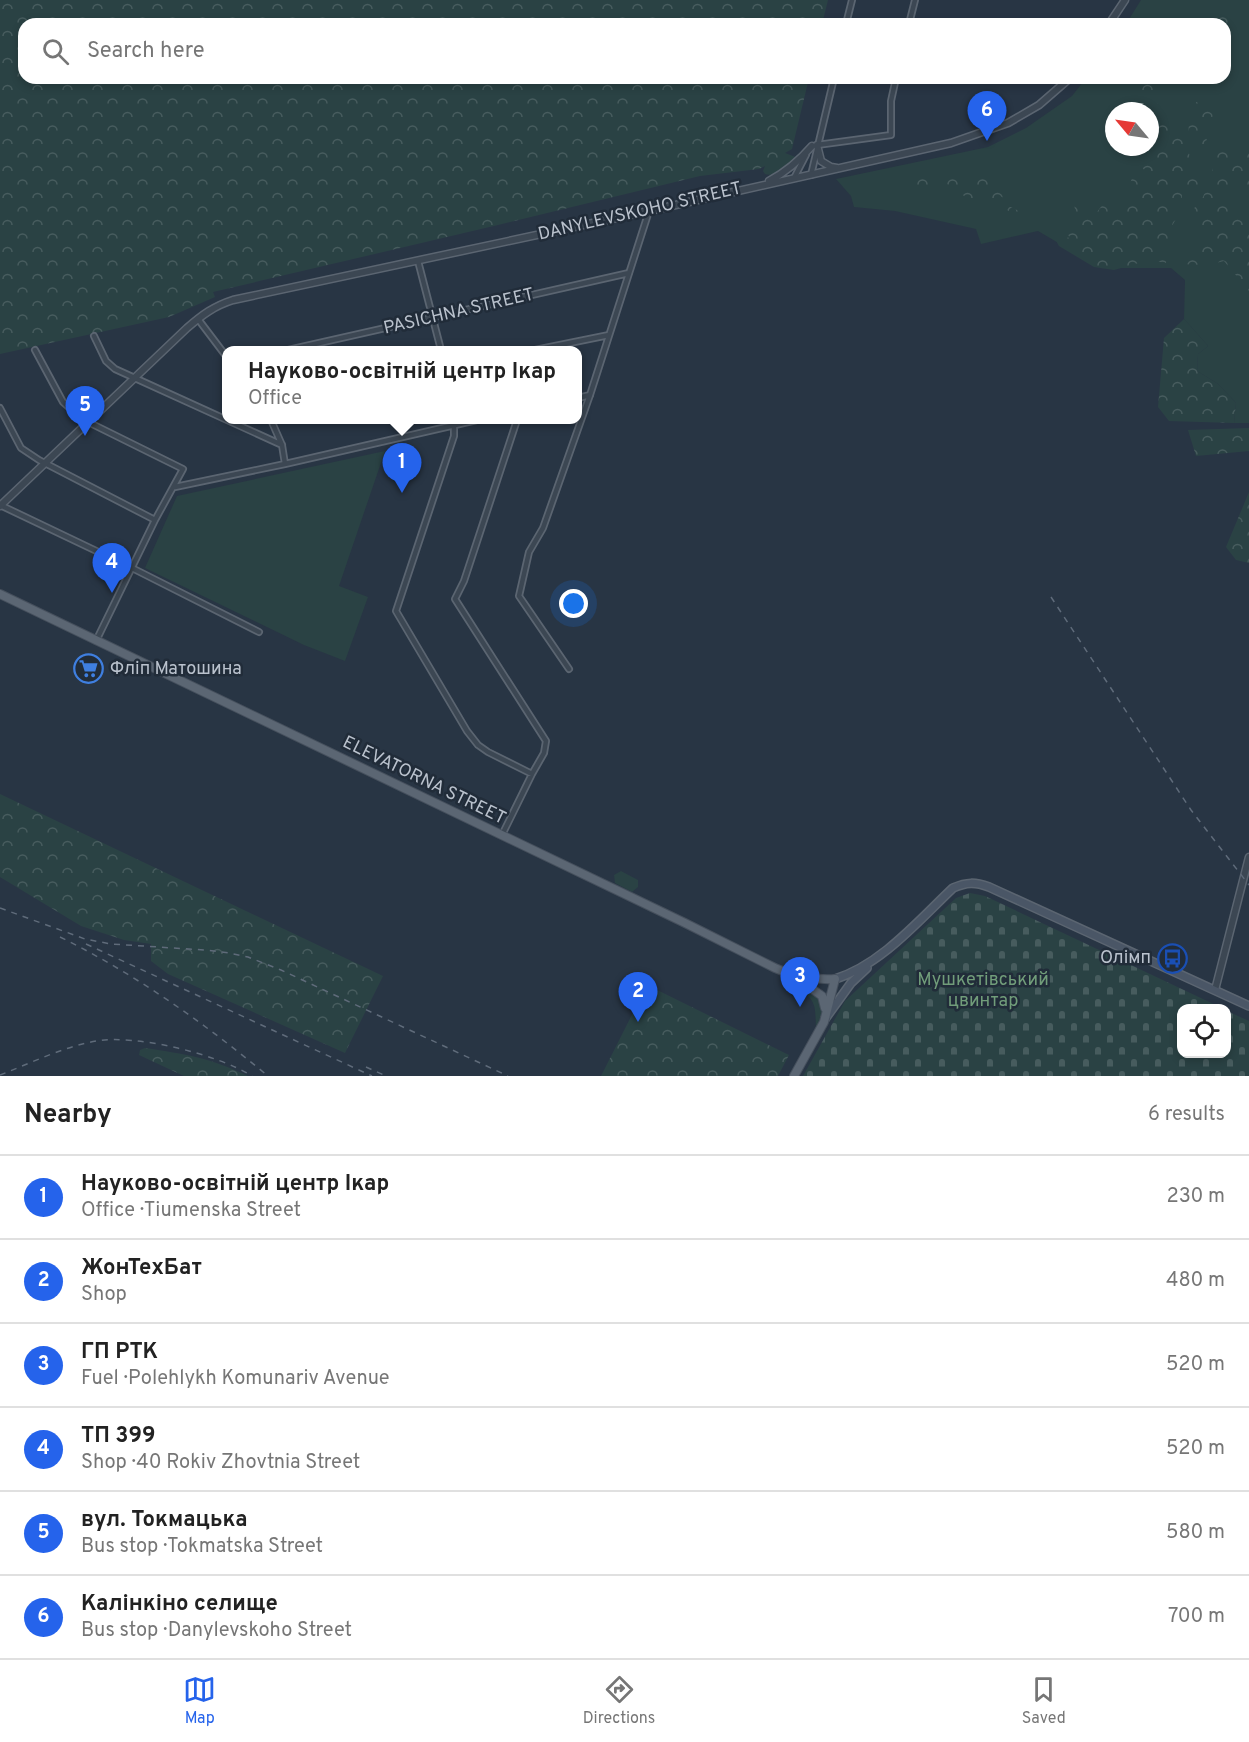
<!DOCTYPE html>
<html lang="en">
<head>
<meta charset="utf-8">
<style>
  :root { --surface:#fff; --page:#f6f6f6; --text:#222; --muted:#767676; --line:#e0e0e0; --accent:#2563eb }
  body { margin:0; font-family:Overpass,sans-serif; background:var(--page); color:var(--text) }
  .controls { position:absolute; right:18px; bottom:18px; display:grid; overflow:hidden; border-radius:12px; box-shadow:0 3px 9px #0003 }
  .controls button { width:54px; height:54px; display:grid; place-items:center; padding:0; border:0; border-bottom:2px solid var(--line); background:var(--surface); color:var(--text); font:30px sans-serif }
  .compass { position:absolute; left:1105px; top:102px; width:54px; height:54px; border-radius:50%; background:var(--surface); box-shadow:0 3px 9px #0003; rotate:299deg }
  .you { position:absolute; left:574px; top:604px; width:21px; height:21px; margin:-15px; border:4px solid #fff; border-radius:50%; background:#1a73e8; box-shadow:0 0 0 9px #1a73e833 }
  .badge { display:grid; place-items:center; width:39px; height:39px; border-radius:50%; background:var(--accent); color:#fff; font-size:20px; font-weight:700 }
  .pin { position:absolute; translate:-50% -50px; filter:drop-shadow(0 2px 3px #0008) }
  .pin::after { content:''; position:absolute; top:32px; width:21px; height:18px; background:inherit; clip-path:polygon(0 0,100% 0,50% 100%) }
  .popup { position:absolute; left:222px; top:346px; width:360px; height:78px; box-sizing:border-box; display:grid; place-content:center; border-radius:12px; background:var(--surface); filter:drop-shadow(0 2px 4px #0005); font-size:20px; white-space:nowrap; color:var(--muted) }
  .popup b { font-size:22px; color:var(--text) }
  .popup::after { content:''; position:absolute; left:50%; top:100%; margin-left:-12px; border:12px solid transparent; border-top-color:var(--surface) }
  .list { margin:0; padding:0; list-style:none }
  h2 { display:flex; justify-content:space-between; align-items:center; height:78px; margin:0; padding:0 24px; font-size:26px }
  h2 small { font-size:20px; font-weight:400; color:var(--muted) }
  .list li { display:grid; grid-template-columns:39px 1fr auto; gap:18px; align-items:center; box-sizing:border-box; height:84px; padding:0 24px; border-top:2px solid var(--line) }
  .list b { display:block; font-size:22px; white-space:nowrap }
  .list p { margin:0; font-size:20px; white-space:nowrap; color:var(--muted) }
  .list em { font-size:20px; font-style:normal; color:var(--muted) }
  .icon { flex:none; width:33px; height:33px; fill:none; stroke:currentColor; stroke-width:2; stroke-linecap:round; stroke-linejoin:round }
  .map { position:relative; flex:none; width:1249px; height:1076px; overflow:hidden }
  .search { position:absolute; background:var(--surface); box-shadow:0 3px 9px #0003; left:18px; right:18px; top:18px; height:66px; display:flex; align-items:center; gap:15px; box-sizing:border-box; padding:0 21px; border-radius:18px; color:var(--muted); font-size:22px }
  .sheet { height:582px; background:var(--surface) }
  nav { display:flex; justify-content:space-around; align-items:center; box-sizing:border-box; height:84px; border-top:2px solid var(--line); background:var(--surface); font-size:16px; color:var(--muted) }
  nav a { display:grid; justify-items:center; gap:3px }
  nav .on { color:var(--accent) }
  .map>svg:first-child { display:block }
</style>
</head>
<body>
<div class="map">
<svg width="1249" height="1076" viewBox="0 0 1249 1076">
  <defs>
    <pattern id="forest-crowns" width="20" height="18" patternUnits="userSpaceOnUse" patternTransform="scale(1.5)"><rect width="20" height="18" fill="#2a4244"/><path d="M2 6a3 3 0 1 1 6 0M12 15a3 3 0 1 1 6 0" fill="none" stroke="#475c5e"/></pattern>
    <pattern id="cemetery-stones" width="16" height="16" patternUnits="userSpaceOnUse" patternTransform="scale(1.5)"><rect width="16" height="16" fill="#2a4244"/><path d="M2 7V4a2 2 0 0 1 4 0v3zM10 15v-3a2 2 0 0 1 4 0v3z" fill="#475c5e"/></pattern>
  </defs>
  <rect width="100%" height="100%" fill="#283544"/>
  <path fill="#2a4244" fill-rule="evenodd" d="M1141 0H1249V423H1234L1236 403 1218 384 1197 371 1198 354 1208 346 1184 319 1185 280 1171 268H1101L1038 231 981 244 976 229 895 211 854 207 851 196 836 179 988 147 1026 128 1072 96 1086 78H1225V24H1126ZM1114 111H1150V147H1114Z
    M385 451 339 586 368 597 345 661 304 645 145 568 177 496Z
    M621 871 638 880V887L632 892 615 883 614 875Z
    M799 985C821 996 830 1004 816 1028 815 1007 817 1001 799 989Z"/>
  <path fill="url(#forest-crowns)" d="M0 0H828L822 24H24V78H809L792 149 785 153 798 158C788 166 778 178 765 174L763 171 765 166 759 169 700 176 498 225 213 292 215 297 169 317 0 354Z
    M1228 11 1230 20 1225 42V24H1203L1201 21 1216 14Z
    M1138 78H1159C1158 84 1155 92 1156 97 1157 115 1176 122 1183 136 1191 151 1189 168 1201 180L1197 186 1190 185 1182 195 1181 210 1172 226 1166 263 1149 260 1114 270 1094 267 1059 246 1053 235 1070 238 1063 227 1077 216 1072 198 1086 201 1097 212 1107 199 1115 204 1130 194 1127 193 1133 175 1151 181 1149 175 1138 163 1152 148 1150 111H1136L1141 105 1137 88Z
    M1219 81 1220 87 1204 150 1197 139 1189 135 1188 117 1192 114 1189 103 1197 102 1202 107 1203 114Z
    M1218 137 1232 154 1249 153V188L1241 190 1220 184 1218 193 1219 202 1235 200 1249 219V291L1224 261 1208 265 1177 264 1179 257 1191 253 1200 241 1197 225 1202 213 1188 216 1203 197 1212 173Z
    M927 172 986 176 1006 191 1020 206 998 195 1002 203 1021 212 1014 214C1004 208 994 203 983 200 978 198 973 200 968 198 958 194 956 187 944 183 932 188 916 189 903 184L902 178Z
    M1184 319 1208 346 1198 354 1197 371 1218 384 1236 403 1234 423 1169 421 1158 407 1164 338Z
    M1249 428V451L1196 456 1188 430Z
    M1249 492V563L1236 560 1226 547Z
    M0 794 383 976 345 1053 168 974 151 961V944L124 940 81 926 0 877Z
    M647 985 789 1055 778 1076H601Z
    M145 1048C185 1054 211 1058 248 1076H184L139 1055 140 1050Z"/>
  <path fill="url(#cemetery-stones)" d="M970 893 985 896 1222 1008H1182V1054H1226L1227 1011 1249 1021V1076H803L845 1001 956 898Z"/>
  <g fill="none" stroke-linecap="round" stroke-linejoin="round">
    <defs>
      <path id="minor" d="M846 24 852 0
        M909 24 915 0
        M817 145 891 135V101L896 78
        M811 175 834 78
        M794 178 806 155
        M418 261 441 350
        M198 319 226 356
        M94 336 106 361 115 369 282 445
        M35 350 63 402 82 419 183 469 155 520 96 641
        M288 350 629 273
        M535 350 609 335
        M578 398 590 395
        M0 408 21 448 39 460 155 520
        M271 420 282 445 285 464
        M454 420V436L396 611 467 731 478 745 488 752 532 774
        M175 487 285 464 477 420
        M0 505 132 568 259 632
        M569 669 519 596 529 552 543 528 590 395 649 211
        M502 835 532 774 544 753 546 741 455 599 464 581 517 420"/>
      <path id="tertiary" d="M1109 24 1125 0
        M817 145 821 161 831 167 837 168
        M769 181C786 172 799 161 812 146
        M0 506 187 328C202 315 214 306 233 300L649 211 951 143 1008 123 1039 105 1070 78
        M1215 990 1249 857"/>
      <path id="secondary" d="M835 979C881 965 919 920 953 888 967 882 975 882 989 887L1249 1006
        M825 1019 851 983 867 968"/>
      <path id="primary" d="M0 594 685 923 775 968C794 977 814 980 835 979L824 1022 794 1076
        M798 979 822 996 825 1008"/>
    </defs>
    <use href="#minor" stroke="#5b6571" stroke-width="8"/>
    <use href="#tertiary" stroke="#5b6571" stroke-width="9"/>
    <use href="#secondary" stroke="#5b6571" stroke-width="10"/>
    <use href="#primary" stroke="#46505d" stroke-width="10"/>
    <use href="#minor" stroke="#3c4753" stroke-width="4.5"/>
    <use href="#tertiary" stroke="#3c4753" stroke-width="6"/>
    <use href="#secondary" stroke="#4a5666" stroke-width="7"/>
    <use href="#primary" stroke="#5b6673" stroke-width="8"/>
    <path stroke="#5f6b7a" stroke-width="1.5" stroke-dasharray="6 6" stroke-linecap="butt" d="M1051 597 1191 810 1249 885
      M0 908 85 939 111 944 205 950 229 953 248 957 281 970 508 1076
      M60 937C135 974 203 1022 268 1076
      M86 944 372 1076
      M366 1067 386 1076
      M0 1075C31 1063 63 1047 96 1041 136 1034 217 1054 252 1076"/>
  </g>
  <defs>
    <symbol id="supermarket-ring" viewBox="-11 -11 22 22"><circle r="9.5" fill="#212c39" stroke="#3f7fe0" stroke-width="1.5"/><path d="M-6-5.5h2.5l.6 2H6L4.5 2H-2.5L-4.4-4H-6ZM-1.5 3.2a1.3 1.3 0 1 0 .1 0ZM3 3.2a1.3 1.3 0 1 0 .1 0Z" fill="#3f7fe0"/></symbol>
    <symbol id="bus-ring" viewBox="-11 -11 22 22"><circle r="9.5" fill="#212c39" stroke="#1a4fb4" stroke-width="1.5"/><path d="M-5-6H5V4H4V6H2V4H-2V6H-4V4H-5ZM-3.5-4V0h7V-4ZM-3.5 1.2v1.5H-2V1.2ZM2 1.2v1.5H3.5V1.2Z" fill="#1a4fb4"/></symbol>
  </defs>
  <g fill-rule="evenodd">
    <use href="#supermarket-ring" x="72" y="652" width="33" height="33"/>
    <use href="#bus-ring" x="1156" y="942" width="33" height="33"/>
  </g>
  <g text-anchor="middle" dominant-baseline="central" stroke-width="5" stroke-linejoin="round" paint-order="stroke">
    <g font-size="18" fill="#bac2cd" stroke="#212c39">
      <text transform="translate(640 212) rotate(-13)">DANYLEVSKOHO STREET</text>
      <text transform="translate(459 312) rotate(-13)">PASICHNA STREET</text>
      <text transform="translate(424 781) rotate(26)">ELEVATORNA STREET</text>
    </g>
    <g font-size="18" fill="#bac2cd" stroke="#212c39" text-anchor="start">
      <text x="110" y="669">Фліп Матошина</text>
      <text x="1151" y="958" text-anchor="end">Олімп</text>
    </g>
    <g font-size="18" fill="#719d7a" stroke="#212c39">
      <text x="983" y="980">Мушкетівський<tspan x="983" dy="21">цвинтар</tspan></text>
    </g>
  </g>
</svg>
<div class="controls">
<button><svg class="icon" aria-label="locate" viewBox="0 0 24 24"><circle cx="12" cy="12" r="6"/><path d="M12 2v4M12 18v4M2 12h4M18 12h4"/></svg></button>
</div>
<svg class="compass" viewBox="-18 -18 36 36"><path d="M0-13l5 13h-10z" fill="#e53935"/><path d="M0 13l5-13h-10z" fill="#767676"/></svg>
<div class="you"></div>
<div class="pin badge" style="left:402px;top:493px">1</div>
<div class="popup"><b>Науково-освітній центр Ікар</b>Office</div>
<div class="pin badge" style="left:638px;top:1022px">2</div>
<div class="pin badge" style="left:800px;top:1007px">3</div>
<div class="pin badge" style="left:112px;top:593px">4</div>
<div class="pin badge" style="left:85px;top:436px">5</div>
<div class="pin badge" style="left:987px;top:141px">6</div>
<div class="search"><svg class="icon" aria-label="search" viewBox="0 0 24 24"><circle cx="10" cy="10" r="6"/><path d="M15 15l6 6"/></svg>Search here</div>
</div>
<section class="sheet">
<h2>Nearby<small>6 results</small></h2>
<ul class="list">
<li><span class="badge">1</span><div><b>Науково-освітній центр Ікар</b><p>Office · Tiumenska Street</p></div><em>230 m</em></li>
<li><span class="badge">2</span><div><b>ЖонТехБат</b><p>Shop</p></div><em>480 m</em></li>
<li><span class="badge">3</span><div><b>ГП РТК</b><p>Fuel · Polehlykh Komunariv Avenue</p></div><em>520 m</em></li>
<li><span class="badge">4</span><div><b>ТП 399</b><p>Shop · 40 Rokiv Zhovtnia Street</p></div><em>520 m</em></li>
<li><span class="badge">5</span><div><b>вул. Токмацька</b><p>Bus stop · Tokmatska Street</p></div><em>580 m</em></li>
<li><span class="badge">6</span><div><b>Калінкіно селище</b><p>Bus stop · Danylevskoho Street</p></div><em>700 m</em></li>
</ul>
</section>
<nav>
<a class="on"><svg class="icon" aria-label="map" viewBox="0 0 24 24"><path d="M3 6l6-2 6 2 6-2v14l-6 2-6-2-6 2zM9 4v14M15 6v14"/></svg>Map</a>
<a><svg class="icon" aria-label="directions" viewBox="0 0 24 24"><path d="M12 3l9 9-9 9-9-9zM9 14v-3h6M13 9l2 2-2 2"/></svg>Directions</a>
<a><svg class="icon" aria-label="saved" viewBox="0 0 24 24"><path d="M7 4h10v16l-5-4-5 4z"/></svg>Saved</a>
</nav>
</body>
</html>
